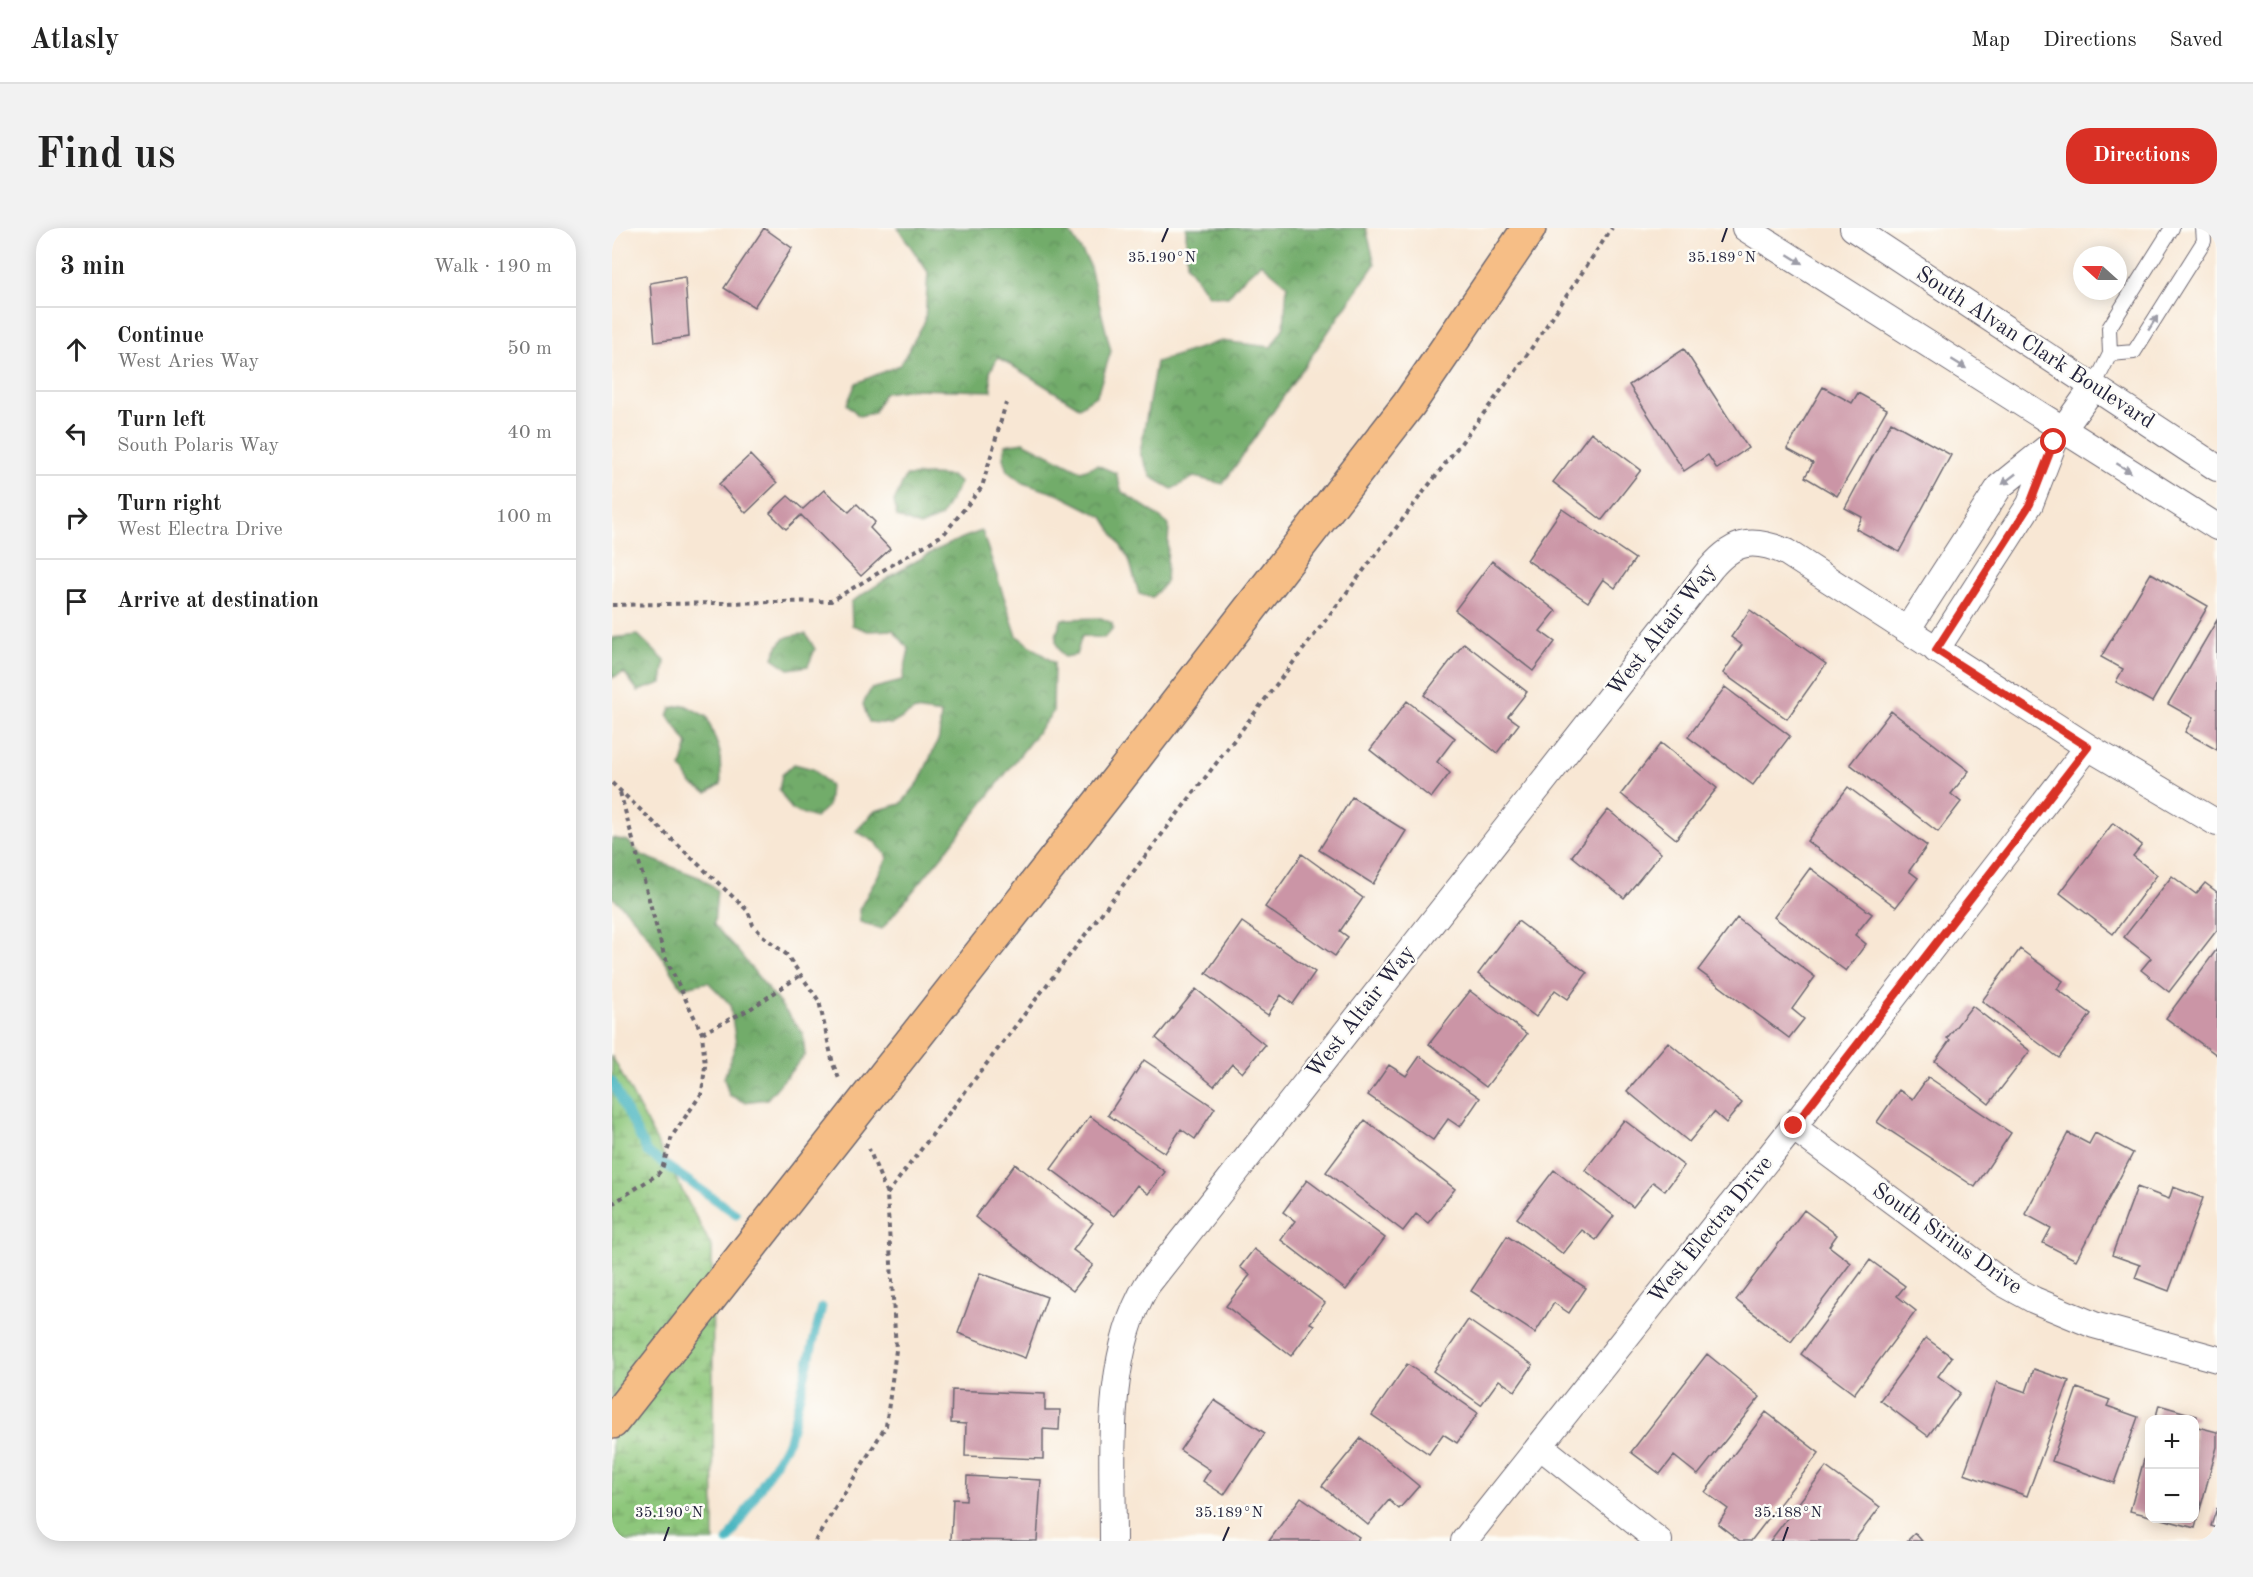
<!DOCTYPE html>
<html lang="en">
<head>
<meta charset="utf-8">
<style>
  :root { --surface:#fff; --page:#f2f2f2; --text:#222; --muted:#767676; --line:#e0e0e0; --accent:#d93025 }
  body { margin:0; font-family:"Old Standard TT",serif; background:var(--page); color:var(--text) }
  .controls { position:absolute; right:18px; bottom:18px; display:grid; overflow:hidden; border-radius:12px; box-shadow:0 3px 15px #0003 }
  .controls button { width:54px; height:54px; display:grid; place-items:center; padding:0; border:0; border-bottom:2px solid var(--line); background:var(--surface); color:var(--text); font:30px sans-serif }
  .compass { position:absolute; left:1461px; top:18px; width:54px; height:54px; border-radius:50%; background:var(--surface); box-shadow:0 3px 15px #0003; rotate:291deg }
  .stop { position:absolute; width:18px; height:18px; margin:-14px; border:4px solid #d93025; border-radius:50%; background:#fff }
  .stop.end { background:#d93025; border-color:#fff; box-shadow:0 2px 6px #0008 }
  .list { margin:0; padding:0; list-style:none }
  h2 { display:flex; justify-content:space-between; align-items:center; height:78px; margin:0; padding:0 24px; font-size:26px }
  h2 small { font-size:20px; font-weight:400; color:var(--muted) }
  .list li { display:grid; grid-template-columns:39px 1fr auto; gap:18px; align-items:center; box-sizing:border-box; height:84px; padding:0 24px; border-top:2px solid var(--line) }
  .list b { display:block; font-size:22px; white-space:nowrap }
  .list p { margin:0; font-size:20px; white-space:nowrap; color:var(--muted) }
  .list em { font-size:20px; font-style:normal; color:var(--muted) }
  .icon { flex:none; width:33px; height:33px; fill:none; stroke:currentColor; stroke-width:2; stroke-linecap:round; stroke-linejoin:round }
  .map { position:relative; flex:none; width:1605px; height:1313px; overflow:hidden; border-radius:24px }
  header { display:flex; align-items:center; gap:36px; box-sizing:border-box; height:84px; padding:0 30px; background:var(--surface); border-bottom:2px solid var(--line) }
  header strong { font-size:28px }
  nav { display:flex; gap:33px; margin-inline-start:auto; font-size:21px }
  .intro { display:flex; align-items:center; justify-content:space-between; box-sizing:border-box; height:144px; padding:0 36px }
  h1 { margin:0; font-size:42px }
  .button { padding:15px 27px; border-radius:24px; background:var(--accent); color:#fff; font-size:21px; font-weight:700 }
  main { display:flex; gap:36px; padding:0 36px }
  aside { flex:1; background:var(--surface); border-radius:24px; box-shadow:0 3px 15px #0003 }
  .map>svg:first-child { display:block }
</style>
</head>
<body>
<header>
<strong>Atlasly</strong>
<nav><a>Map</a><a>Directions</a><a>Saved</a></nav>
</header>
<div class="intro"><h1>Find us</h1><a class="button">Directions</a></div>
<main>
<aside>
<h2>3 min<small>Walk · 190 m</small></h2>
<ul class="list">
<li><svg class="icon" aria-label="ahead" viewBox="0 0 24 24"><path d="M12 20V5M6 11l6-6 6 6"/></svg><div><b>Continue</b><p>West Aries Way</p></div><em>50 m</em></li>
<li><svg class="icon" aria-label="left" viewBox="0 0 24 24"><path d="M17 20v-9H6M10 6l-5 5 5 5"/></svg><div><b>Turn left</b><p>South Polaris Way</p></div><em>40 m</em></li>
<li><svg class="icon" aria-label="right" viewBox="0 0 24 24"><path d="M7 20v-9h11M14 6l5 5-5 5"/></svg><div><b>Turn right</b><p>West Electra Drive</p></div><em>100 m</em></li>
<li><svg class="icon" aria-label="arrive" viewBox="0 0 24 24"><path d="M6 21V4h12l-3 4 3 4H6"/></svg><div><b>Arrive at destination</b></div></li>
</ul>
</aside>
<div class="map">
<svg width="1605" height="1313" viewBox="0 0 1605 1313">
  <defs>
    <pattern id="forest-crowns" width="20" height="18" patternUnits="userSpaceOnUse" patternTransform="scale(1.5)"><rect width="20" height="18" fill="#72ac6b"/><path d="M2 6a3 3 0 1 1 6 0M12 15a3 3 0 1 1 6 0" fill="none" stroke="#5d8c59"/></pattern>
    <pattern id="wetland-marsh" width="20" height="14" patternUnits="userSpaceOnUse" patternTransform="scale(1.5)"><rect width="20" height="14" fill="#8ec77b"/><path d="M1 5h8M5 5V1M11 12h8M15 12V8" fill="none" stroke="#74a166"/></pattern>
  </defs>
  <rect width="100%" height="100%" fill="#fdfcf7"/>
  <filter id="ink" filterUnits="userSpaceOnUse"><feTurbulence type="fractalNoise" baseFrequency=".0167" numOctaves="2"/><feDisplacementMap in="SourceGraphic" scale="12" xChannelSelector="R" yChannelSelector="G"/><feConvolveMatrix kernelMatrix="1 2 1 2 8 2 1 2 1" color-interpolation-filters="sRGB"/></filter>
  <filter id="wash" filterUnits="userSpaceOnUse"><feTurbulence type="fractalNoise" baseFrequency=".008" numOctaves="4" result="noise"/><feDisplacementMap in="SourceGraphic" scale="24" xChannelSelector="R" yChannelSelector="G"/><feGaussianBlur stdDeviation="1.35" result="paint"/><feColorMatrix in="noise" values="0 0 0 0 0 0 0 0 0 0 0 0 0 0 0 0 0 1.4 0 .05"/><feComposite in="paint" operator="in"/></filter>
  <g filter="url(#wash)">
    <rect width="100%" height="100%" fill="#f8e7d4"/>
    <path fill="url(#forest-crowns)" stroke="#4a6753" stroke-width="1.5" d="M286 0H455L477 35 499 123 485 167 467 179 386 129 378 144 380 163 300 161 272 165 262 185 247 188 235 176 244 155 288 137 313 93 316 44Z
      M574 0H754L763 36 611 256 582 249 560 261 539 249 528 225 544 134 609 113 659 119 672 99 675 57 649 35 629 53 616 69 596 67 575 37Z
      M411 214 469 243 485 237 504 245 510 264 541 284 557 297 554 354 540 370 527 366 517 331 491 289 448 267 411 255 395 243 391 230 393 217Z
      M319 247 339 248 348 255 329 289 308 298 285 289 282 273 294 248Z
      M370 303 405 408 442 435 441 484 338 618 270 701 248 694 247 682 276 629 263 614 244 603 263 583 289 576 307 554 327 510 329 486 303 482 280 496 257 494 251 476 259 461 290 453 297 421 281 402 256 403 240 397 239 374C280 347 323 318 370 303Z
      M489 390 500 395 501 400 492 410 470 408 464 427 452 429C440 414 443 408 450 391Z
      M194 406 203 421 196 438 177 441 161 430C168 410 173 407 194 406Z
      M26 407 53 433 50 455 26 463 12 444 0 450V410Z
      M73 477 95 489 108 524 109 556 95 565 79 556 69 539 76 516 56 488 59 480Z
      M182 536 201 541 218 558 216 578 203 590 180 582 167 562 170 547Z
      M0 610 16 613 29 627 89 650 105 662 102 697 125 722 191 805 193 827 155 871 132 874 117 867 112 850 124 816 118 776 96 754 70 760C51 730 28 691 0 669Z"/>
    <path fill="url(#wetland-marsh)" stroke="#58745b" stroke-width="1.5" d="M0 828 100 1020 102 1313H0Z"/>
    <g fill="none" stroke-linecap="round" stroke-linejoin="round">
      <path stroke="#45b4bf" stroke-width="9" d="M0 853 35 924 124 986
        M116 1313 177 1212 210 1079"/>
    </g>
    <g id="blocks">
      <path fill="#cb95a6" d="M152 0 180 20 142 79 112 60Z
        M73 49 77 109 43 114 38 55Z
        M1072 121 1136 220 1105 241 1096 227 1072 243 1017 157Z
        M1211 159 1240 175 1246 165 1275 181 1225 268 1193 249 1201 235 1175 221Z
        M1279 194 1339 227 1287 324 1244 301 1250 289 1233 280Z
        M979 204 1029 242 990 292 941 254Z
        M138 227 165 255 134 285 107 256Z
        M212 262 237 284 245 276 263 294 258 300 278 321 249 348 189 287 174 301 158 285 176 268 191 281Z
        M950 281 1023 331 1003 360 991 351 976 374 915 332Z
        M880 333 944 383 928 403 943 414 921 443 843 382Z
        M1539 345 1596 378 1540 474 1504 454 1511 441 1489 429Z
        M1138 382 1214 436 1175 491 1111 445 1130 417 1119 409Z
        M1605 392V522L1573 504 1581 490 1556 476Z
        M852 415 915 464 896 488 907 496 885 525 812 467Z
        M1113 459 1178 508 1141 557 1076 509Z
        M795 473 843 510 825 534 838 545 819 570 758 522Z
        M1279 483 1357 543 1339 566 1349 574 1326 604 1238 536Z
        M1049 515 1105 560 1064 611 1009 566Z
        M1236 559 1315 618 1297 643 1306 650 1284 679 1195 613Z
        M740 569 794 603 761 656 707 622Z
        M996 582 1049 625 1012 670 960 628Z
        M1501 595 1530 617 1521 628 1545 647 1501 706 1448 665Z
        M690 626 751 670 728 703 736 709 723 728 653 679Z
        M1198 640 1260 686 1243 707 1254 716 1234 743 1162 689Z
        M1560 648 1584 666 1593 655 1605 664V702L1557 764 1529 742 1539 730 1512 709Z
        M1125 690 1203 749 1180 781 1192 791 1177 810 1086 742Z
        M906 693 975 745 956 771 943 762 924 789 866 746Z
        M630 694 703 744 681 776 669 767 656 787 594 745Z
        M1408 721 1451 753 1445 761 1479 786 1447 830 1370 773Z
        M1605 721V827L1554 790Z
        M584 761 653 817 630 845 620 836 602 858 544 810Z
        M858 763 915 806 874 859 817 816Z
        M1360 778 1418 823 1377 876 1323 833 1338 812 1335 810Z
        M1056 814 1130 875 1114 895 1102 884 1077 914 1015 863Z
        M808 828 868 870 848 899 836 891 821 912 756 867 777 837 794 848Z
        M532 832 603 880 583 911 569 901 553 925 496 887Z
        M1316 849 1399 905 1363 959 1265 894 1287 862 1301 871Z
        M478 888 553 944 536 966 525 957 502 988 439 941Z
        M753 892 843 961 816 995 804 986 791 1003 714 944Z
        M1012 892 1072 938 1053 963 1041 954 1021 979 973 942Z
        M1456 905 1477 916 1483 905 1521 925 1464 1032 1431 1015 1439 1000 1413 986Z
        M403 936 481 995 461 1022 481 1037 461 1063 363 989Z
        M942 942 1002 988 984 1012 970 1002 951 1026 905 990Z
        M695 952 773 1010 734 1062 669 1012 683 993 671 984Z
        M1525 959 1557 971 1561 959 1591 970 1557 1063 1523 1050 1528 1037 1500 1027Z
        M1192 982 1225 1007 1217 1018 1239 1035 1179 1114 1124 1072Z
        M895 1008 974 1060 957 1085 942 1075 923 1105 859 1063Z
        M642 1021 713 1075 698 1095 702 1097 679 1128 614 1078 638 1047 628 1039Z
        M1258 1032 1293 1058 1285 1068 1304 1083 1242 1166 1189 1126Z
        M368 1045 435 1069 413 1130 346 1105Z
        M856 1092 921 1137 903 1163 887 1152 869 1177 821 1143Z
        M1314 1110 1340 1129 1326 1148 1348 1165 1316 1208 1268 1172Z
        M1095 1126 1148 1169 1086 1247 1062 1228 1048 1246 1019 1224Z
        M795 1136 866 1185 845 1215 831 1206 817 1226 760 1187Z
        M1422 1141 1457 1153 1415 1268 1352 1246 1385 1154 1414 1164Z
        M1465 1160 1498 1172 1495 1178 1526 1189 1502 1255 1440 1233Z
        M340 1162 433 1166V1182H448L447 1202 431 1201V1231L353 1228 354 1196 339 1195Z
        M602 1172 653 1205 612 1267 591 1253 598 1242 568 1222Z
        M1547 1177 1585 1188 1584 1192H1543Z
        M1154 1184 1207 1225 1139 1313H1128L1106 1296 1116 1281 1093 1264Z
        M1582 1198 1605 1204V1219L1583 1300 1550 1291 1582 1290Z
        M749 1210 807 1258 787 1281 777 1272 756 1297 710 1258Z
        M1537 1213 1538 1214V1288L1518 1283Z
        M1214 1239 1268 1279 1242 1313H1158Z
        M355 1248 429 1252 425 1313 339 1312 341 1271 354 1272Z
        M689 1269 747 1309 744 1313H657Z
        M1605 1280V1300L1599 1298Z
        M1303 1305 1310 1313H1295Z"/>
    </g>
  </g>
  <g filter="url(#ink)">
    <use href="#blocks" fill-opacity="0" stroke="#6d6771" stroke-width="1.5"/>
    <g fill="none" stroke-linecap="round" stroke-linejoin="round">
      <defs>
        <path id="lane" d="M1498 126 1522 124 1592 13 1591 0
          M1482 158 1498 126 1497 100 1560 0"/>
        <path id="street" d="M1133 0 1605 299
          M1241 0 1605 240
          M1295 402 1388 258 1440 216
          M1324 422 1418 276 1442 214 1482 158
          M1181 899 1391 1055 1422 1072 1482 1097 1605 1131
          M928 1218 1047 1313
          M501 1313C501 1232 492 1128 535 1057L1099 340C1123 312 1141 310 1174 324L1476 519 1605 595
          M852 1313 1181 899 1476 519"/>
        <path id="primary" d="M0 1194 500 559 797 176 917 0"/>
      </defs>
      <use href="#lane" stroke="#6d6771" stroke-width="16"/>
      <use href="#street" stroke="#6d6771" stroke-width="28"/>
      <use href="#primary" stroke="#6d6771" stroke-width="36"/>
      <path stroke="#6d6771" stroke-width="4" stroke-dasharray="4.5 4.5" stroke-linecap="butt" d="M0 377 219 373 332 306 370 259 394 175
        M0 555 136 683 141 697 151 708 174 726 207 773 221 836 228 853
        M90 805 138 781 189 747
        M275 966 904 143 1000 0
        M0 976 46 946 50 941 60 908 90 865 93 838 90 805 52 727 8 564
        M203 1313 274 1198 284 1122 275 966 257 921"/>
      <use href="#lane" stroke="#fff" stroke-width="14"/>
      <use href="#street" stroke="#fff" stroke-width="26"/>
      <use href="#primary" stroke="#f6be86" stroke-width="33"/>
    </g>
    <defs><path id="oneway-solid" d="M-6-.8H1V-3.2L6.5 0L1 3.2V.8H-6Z" transform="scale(1.5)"/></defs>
    <g fill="#9c9ca7">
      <use href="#oneway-solid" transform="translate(1183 31) rotate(32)"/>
      <use href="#oneway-solid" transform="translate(1541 95) rotate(-58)"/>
      <use href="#oneway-solid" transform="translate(1347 136) rotate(32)"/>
      <use href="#oneway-solid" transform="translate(1512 240) rotate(32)"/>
      <use href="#oneway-solid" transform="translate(1397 251) rotate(142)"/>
    </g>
  </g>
  <g fill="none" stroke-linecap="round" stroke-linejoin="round" filter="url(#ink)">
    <path stroke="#d93025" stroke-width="8" d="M1182 898 1476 519 1324 422 1418 276 1442 214"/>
  </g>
  <path fill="none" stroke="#22223b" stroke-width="2" d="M550 14 556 0M1110 14 1115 0M52 1313 57 1299M611 1313 617 1299M1171 1313 1176 1299"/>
  <g text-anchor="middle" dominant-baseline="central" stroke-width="5" stroke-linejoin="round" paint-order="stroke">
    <g font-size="22" fill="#22223b" stroke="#fdfcf7">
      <text transform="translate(1423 120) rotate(33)">South Alvan Clark Boulevard</text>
      <text transform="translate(1050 402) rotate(-52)">West Altair Way</text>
      <text transform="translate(749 784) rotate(-52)">West Altair Way</text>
      <text transform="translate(1099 1002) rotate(-51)">West Electra Drive</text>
      <text transform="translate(1335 1011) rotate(35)">South Sirius Drive</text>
    </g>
  </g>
  <g font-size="15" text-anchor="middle" fill="#22223b" stroke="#fdfcf7" stroke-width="5" stroke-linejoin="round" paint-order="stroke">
    <text x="550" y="34">35.190°N</text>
    <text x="1110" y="34">35.189°N</text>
    <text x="57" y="1289">35.190°N</text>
    <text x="617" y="1289">35.189°N</text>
    <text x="1176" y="1289">35.188°N</text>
  </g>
</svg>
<div class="controls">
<button>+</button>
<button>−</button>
</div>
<svg class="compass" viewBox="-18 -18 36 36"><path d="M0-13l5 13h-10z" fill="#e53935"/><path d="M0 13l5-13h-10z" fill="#767676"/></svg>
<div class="stop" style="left:1442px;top:214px"></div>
<div class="stop end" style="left:1182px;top:898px"></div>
</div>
</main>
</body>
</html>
